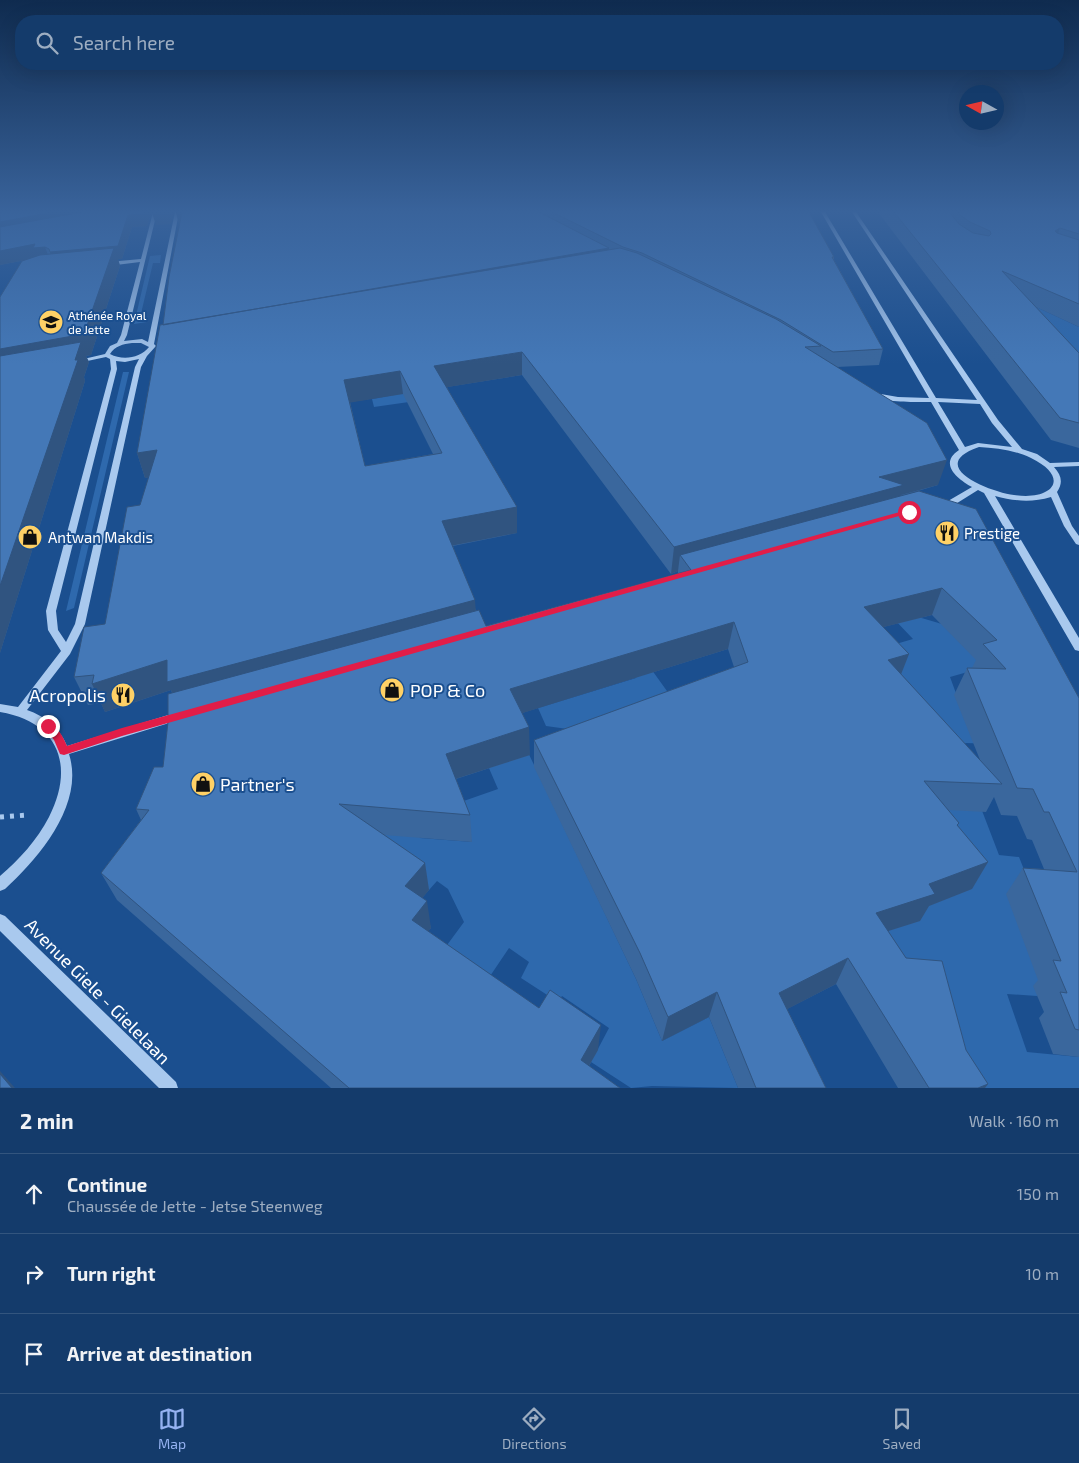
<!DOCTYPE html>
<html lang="en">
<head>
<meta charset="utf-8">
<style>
  :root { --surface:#143b6b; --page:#1d4271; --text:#f1f3f6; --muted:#9dadc1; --line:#33557e; --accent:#95b2f1 }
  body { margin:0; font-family:"Exo 2",sans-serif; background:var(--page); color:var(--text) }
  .compass { position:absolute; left:959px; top:85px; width:45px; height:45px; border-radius:50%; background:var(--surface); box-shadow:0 5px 20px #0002; rotate:278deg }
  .stop { position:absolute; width:15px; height:15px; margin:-11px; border:4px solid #e11d48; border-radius:50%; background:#fff }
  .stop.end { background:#e11d48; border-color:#fff; box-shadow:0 1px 5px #0008 }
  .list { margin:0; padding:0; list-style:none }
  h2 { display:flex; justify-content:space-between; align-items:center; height:65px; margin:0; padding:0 20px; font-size:21px }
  h2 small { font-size:16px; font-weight:400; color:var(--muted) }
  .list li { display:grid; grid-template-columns:32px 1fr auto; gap:15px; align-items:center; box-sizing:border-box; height:80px; padding:0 20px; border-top:1px solid var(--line) }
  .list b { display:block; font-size:19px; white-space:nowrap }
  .list p { margin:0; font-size:16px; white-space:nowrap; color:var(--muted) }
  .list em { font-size:16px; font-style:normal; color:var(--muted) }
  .icon { flex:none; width:28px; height:28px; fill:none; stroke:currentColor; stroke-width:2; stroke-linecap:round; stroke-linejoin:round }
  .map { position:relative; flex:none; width:1079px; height:1088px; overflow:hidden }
  .search { position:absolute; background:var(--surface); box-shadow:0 5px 20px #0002; left:15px; right:15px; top:15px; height:55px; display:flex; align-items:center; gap:12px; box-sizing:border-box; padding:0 18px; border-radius:20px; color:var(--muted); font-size:19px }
  .sheet { height:305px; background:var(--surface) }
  nav { display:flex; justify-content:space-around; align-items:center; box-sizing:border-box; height:70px; border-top:1px solid var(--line); background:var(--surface); font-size:14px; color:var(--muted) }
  nav a { display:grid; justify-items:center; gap:2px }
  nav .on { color:var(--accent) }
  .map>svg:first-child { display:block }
</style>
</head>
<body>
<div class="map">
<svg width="1079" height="1088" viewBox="0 0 1079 1088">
  <rect width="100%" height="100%" fill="#1b4f8f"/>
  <path fill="#2e69ad" d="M161 255 160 263H153L139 322H147L134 324 150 256Z
    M1034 306 1079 327V376Z
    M123 372H129L74 608 66 611Z
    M405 393 409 402 374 407 372 399Z
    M908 614 942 624 985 667 950 677 964 715 997 744 965 743 971 759 993 761 976 795 999 855 1019 857 1035 897 1048 973 1037 996 1007 994 1027 1052 1079 1057V1088H957L892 984 883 905 882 648 913 639 893 618Z
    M644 659 682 712 582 731 546 726 538 708 636 678Z
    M525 746 636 979 662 1041 709 1017 738 1088 652 1086 631 1088 591 1062 609 1028 562 996 558 1002 521 978 529 962 509 948 480 991 436 960 464 922 448 889 437 881 429 890 257 812 414 820 420 838 472 842 458 803 498 789 485 759Z"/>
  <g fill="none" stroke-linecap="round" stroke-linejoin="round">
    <path stroke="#a9c9ee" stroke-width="5" stroke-dasharray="4 6" stroke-linecap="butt" d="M0 817 29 815"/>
    <path fill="#a9c9ee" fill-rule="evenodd" d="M153 212H157L127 335 124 341 142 339 148 342 175 212H179L154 344 156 346 147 356 141 367 85 624 70 654 27 710C45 716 60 728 67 746L178 712 182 713 184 716 182 719 69 754C85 804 39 858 5 889L0 891V876C19 860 37 840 49 817 75 766 59 722 0 712V704L18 707 61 651 48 630 46 611 111 369 110 359 106 357 78 363 75 361 105 354 110 346 117 343 121 335 140 262 108 266 105 264 108 262 141 259ZM132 343H141L149 347C140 358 123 361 110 354 115 346 123 344 132 343ZM139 359 135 367 75 624 66 642 58 630 56 611 117 369 116 361 125 362Z
      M821 212H825L936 398 977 400 852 212H856L998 420 1022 449 1037 454 1050 463 1079 462V466L1054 467C1062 476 1063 483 1057 492L1072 526 1079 536V545L1076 544 1064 526 1051 497C1031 503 1014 501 995 496L1079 638V651L1075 650 984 493 978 490 954 505 942 507 938 505 939 503 948 501 972 487C958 479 938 464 959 450L931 402C916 402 884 403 872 395L875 393 898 397 929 398ZM938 402 980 404 992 423 1012 447 978 443 965 447ZM979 447C996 448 1015 450 1031 458 1072 478 1052 501 1014 495 990 492 924 466 979 447Z
      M0 914 5 916 176 1082 178 1088H159L0 931Z"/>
  </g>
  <path fill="#3a679d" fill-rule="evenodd" d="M0 212H152L147 226 132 227 122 259H118L120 266 91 355 86 356 89 362 84 377 85 381 0 653V297L26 260 0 265Z
    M176 212H809L834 257V260L883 349 879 365 837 367 938 485 901 496 1079 698V1057L1053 1054 1039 1018 1044 1012 1033 986 1038 980 1006 894 1023 868 1044 869 1032 840 1027 839 1017 816 1001 815 994 797 986 812 948 810 957 825 988 862 972 889 929 906 920 921 888 931 988 1084 985 1088H898L836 984 787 1009 826 1088H738L709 1017 662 1041 636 979 534 767V740L734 667 728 649 522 713 530 755 456 779 470 815 472 842 384 835 425 863 429 890 422 898 431 928 428 931 598 1050 589 1066 620 1088H331L117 900 101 873 141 820 136 809 163 767 172 693 171 690 105 712 101 703 88 705 74 677 105 624 149 477 145 478 137 453 163 325 180 224H179ZM522 375 671 574 678 571V574L486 626 476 611 453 546 517 533 447 387ZM403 394 433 454 365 466 350 402ZM932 615 976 660 972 668H967L954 695 980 760 901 674 909 654 883 627Z
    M878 212H1079V327L1036 307 1079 353V448L1051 440Z"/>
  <path fill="#305480" d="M53 212H119L0 236V222Z
    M145 212H152L147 226 132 227 122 259H118L120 266 91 355 86 356 89 362 84 377 85 381 0 653V349L54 265 50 252 128 215Z
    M167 212H174L171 224 156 225 152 213Z
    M176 212H183L186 223 179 224Z
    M1060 228 1054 244 1055 231Z
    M35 244 45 247 50 260 36 258 0 265V251Z
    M609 248 608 261 163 325Z
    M522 352V375L436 389 434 366Z
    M400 371 403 394 348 403 344 380Z
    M157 450 165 475 145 478 137 453Z
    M947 460 938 485 901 495 896 511 680 555 678 571 671 574 674 547 879 477Z
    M517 507V533L445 547 442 521Z
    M942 588 932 615 856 634 864 607Z
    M475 600 477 627 179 710 171 690 105 712 92 684 167 660Z
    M734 622 728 649 510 717V689Z
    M909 654 898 682 888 660Z
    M529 727 530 755 449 781 446 754Z
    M988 862 972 889 929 906 920 921 863 939 876 913 929 884Z
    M425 863 429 890 410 913 405 886Z
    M427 901 431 928 417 946 412 920Z
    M848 958 836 984 770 1018 779 993Z
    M717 992 709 1017 662 1041 668 1017Z
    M601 1025 598 1050 579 1083 581 1060Z
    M0 1071 15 1088H12L0 1074Z
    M988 1084 985 1088H978Z"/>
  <path fill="#4478b7" stroke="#305480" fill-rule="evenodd" d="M0 212H53L0 222Z
    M82 212H145L144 214 128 215 118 246 50 252 49 249 45 247 33 248 35 244 0 251V227Z
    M153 212H167L152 213Z
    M182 212H539L609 248 163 325 169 277Z
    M552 212H809L834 257H832L883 349 833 352 781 320 642 253 623 247Z
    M894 212H949L959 224 973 233 989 236 991 234 990 231 970 222 960 215 958 212H1079V234L1060 228 1055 231 1057 233 1079 240V304L1002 271 1079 353V423L1060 418Z
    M114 248 84 334 0 349V297L22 261 40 255Z
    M620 248 637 253 776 319 821 346 805 347 927 423 947 460 879 477 904 485 674 547 522 352 434 366 517 507 442 521 475 600 167 682V660L92 684 94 675 74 677 84 627 105 624 127 507 140 505 157 450 137 453 160 325ZM400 371 442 453 365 466 344 380Z
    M81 342 75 360H78L0 586V356Z
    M919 491 976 509 1079 698V1030L1075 1029 1060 992 1067 993 1053 960 1061 961 1023 868 1077 872 1049 812H1044L1033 789 1017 788 967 668 1006 669 983 644 997 640 942 588 864 607 909 654 888 660 1002 784 924 781 959 823 957 825 988 862 929 884 935 894 876 913 906 958 942 961 966 1050 988 1084 978 1088H929L848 958 779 993 826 1088H756L717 992 668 1017 640 953 534 740 748 662 734 622 510 689 529 727 446 754 470 815 339 804 425 863 405 886 427 901 412 920 539 1008 550 990 601 1025 581 1060 620 1088H349L101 873 149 810 136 809 154 767H163L168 722V694L479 610 486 626 691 570 680 555Z
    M0 1074 12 1088H0Z"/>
  <linearGradient id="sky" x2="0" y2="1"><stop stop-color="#0f2b4f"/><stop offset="0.58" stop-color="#39639b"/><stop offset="1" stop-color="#39639b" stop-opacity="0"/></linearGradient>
  <rect width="1079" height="364" fill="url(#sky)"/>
  <path fill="#e11d48" d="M907 510 913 512 122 736 64 755 60 754 54 740 43 726 48 722C58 726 63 737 67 746L122 728Z"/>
  <defs>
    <symbol id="school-disc" viewBox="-11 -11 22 22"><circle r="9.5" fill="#ffd166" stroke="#1b4f8f"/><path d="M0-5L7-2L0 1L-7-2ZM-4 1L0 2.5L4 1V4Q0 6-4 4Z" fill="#111"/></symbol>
    <symbol id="restaurant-disc" viewBox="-11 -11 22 22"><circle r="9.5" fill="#ffd166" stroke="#1b4f8f"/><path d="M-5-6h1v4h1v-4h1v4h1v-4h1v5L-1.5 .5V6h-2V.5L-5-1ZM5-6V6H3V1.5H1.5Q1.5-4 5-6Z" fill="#111"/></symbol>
    <symbol id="shop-disc" viewBox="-11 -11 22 22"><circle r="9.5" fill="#ffd166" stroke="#1b4f8f"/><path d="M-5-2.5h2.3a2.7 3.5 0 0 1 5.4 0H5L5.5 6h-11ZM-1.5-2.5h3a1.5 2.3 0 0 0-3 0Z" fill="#111"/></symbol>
  </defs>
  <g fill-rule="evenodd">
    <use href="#school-disc" x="37" y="308" width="28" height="28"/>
    <use href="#restaurant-disc" x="933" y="519" width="28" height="28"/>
    <use href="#shop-disc" x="16" y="523" width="28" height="28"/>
    <use href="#shop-disc" x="378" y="676" width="28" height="28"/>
    <use href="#restaurant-disc" x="109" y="681" width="28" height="28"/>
    <use href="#shop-disc" x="189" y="770" width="28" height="28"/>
  </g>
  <g text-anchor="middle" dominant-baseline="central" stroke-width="4" stroke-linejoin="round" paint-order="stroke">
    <g font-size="12" fill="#fff" stroke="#1b4f8f" text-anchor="start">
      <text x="68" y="315">Athénée Royal<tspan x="68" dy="14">de Jette</tspan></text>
    </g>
    <g font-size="15" fill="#fff" stroke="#1b4f8f" text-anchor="start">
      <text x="964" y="533">Prestige</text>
      <text x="48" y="537">Antwan Makdis</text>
    </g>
    <g font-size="18" fill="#fff" stroke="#1b4f8f" text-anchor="start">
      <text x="410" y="690">POP &amp; Co</text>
      <text x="106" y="695" text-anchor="end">Acropolis</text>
      <text x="220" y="784">Partner's</text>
    </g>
    <g font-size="18" fill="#fff" stroke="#1b4f8f">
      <text transform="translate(98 991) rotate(45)">Avenue Giele - Gielelaan</text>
    </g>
  </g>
</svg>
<svg class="compass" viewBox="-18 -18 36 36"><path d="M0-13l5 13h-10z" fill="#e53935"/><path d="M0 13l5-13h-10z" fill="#9dadc1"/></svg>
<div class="stop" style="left:909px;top:512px"></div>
<div class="stop end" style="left:48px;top:726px"></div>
<div class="search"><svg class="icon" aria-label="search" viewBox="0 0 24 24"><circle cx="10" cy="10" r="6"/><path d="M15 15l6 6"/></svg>Search here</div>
</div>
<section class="sheet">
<h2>2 min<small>Walk · 160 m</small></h2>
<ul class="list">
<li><svg class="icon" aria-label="ahead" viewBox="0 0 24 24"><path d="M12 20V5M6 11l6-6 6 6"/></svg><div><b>Continue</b><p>Chaussée de Jette - Jetse Steenweg</p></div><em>150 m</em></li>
<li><svg class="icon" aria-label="right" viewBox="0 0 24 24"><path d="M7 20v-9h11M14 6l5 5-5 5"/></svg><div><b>Turn right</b></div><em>10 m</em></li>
<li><svg class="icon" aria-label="arrive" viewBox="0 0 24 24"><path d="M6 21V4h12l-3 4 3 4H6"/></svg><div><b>Arrive at destination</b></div></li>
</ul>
</section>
<nav>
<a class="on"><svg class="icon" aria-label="map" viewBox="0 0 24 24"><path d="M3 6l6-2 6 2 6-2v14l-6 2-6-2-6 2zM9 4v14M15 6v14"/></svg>Map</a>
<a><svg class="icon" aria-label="directions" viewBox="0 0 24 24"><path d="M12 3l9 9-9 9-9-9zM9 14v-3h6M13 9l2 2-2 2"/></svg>Directions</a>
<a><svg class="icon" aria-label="saved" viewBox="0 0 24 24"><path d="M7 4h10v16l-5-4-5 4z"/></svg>Saved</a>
</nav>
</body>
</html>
